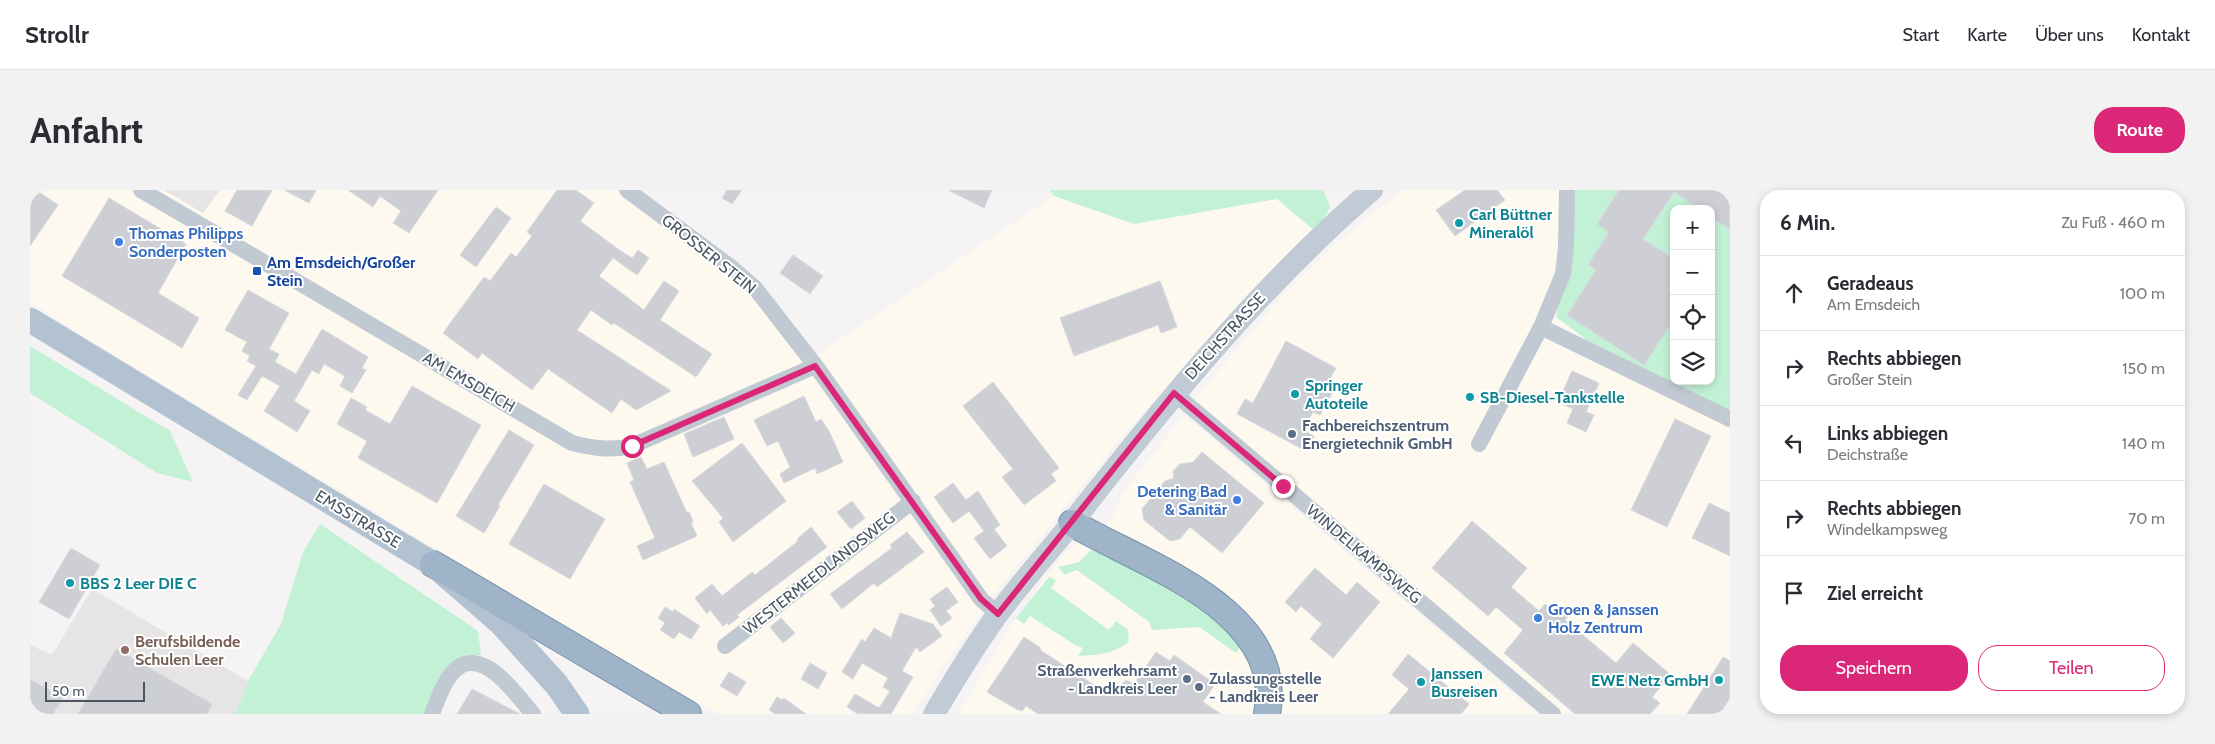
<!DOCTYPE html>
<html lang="de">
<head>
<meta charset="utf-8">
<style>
  :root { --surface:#fff; --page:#f2f2f3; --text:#2b2b33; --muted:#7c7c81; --line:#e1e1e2; --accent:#db2777 }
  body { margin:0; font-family:Cabin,sans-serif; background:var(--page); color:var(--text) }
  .controls { position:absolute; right:15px; top:15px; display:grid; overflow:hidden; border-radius:10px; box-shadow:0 2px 8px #0003 }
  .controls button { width:45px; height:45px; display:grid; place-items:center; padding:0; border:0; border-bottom:1px solid var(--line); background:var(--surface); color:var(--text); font:25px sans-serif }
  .scale { position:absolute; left:15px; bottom:12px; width:100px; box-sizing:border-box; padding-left:5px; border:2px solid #4a5661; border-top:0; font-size:14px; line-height:18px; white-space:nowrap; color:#4a5661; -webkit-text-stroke:4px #fff; paint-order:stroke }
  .stop { position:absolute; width:15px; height:15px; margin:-11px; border:4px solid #db2777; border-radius:50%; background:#fff }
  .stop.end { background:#db2777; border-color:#fff; box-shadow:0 1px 5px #0008 }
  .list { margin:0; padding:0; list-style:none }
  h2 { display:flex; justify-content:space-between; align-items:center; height:65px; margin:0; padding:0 20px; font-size:21px }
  h2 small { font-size:16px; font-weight:400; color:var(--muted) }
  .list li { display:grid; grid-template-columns:32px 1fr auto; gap:15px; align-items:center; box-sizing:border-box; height:75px; padding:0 20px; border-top:1px solid var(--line) }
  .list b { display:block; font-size:19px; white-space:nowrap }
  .list p { margin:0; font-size:16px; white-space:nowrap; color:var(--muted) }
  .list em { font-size:16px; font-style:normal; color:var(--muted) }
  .actions { display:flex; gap:10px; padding:15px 20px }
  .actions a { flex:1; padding:11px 0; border:1px solid var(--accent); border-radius:20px; text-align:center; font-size:18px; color:var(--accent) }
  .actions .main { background:var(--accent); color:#fff }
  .icon { flex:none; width:28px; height:28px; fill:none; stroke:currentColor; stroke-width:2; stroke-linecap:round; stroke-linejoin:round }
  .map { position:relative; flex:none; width:1700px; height:524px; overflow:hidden; border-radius:20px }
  header { display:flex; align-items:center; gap:30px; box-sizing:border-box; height:70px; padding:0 25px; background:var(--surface); border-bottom:1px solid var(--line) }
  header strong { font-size:24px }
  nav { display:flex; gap:28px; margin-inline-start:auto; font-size:18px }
  .intro { display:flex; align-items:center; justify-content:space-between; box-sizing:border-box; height:120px; padding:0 30px }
  h1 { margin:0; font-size:35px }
  .button { padding:12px 22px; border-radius:20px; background:var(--accent); color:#fff; font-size:18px; font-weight:700 }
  main { display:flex; gap:30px; padding:0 30px }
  aside { flex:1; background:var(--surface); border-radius:20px; box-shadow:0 2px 8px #0003 }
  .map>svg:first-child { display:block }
</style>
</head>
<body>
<header>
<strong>Strollr</strong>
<nav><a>Start</a><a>Karte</a><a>Über uns</a><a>Kontakt</a></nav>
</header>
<div class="intro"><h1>Anfahrt</h1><a class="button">Route</a></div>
<main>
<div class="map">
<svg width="1700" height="524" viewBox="0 0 1700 524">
  <rect width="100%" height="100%" fill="#f5f3f3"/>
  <path fill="#fdf9ef" d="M0 0H605L729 94 784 167 1024 6 1104 33 1247 9 1285 41 1197 129 1085 255 966 402 909 482 884 524H689L568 455 118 186 0 112Z
    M1373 0H1539L1537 65 1526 128 1700 223V524H1533L1163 211 1254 104 1303 56Z
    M1154 225 1376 413 1507 524H928L982 434 1035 362 1081 331 1091 305Z"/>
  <path fill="#e6e4e5" d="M134 0H190L173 23Z
    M62 399 218 491 205 524H0V455L22 465Z"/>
  <path fill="#c3f1d5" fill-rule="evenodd" d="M1020 0H1293L1300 16 1293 32 1285 41 1247 9 1104 34 1024 6Z
    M1539 0H1700V223L1566 157 1526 127 1537 65ZM1644 19H1681V191H1644Z
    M0 156 140 241 163 292 127 283 0 203Z
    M290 334 448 441 451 465H441L394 524H205L218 491 251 434 273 362Z
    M1061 360 1097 372 1150 398 1214 451 1206 463 1169 437 1122 440 1119 432 1047 380 1035 385 1028 377 1049 372Z
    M1019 387 1026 390 1021 398 1079 440 1086 431 1098 440 1099 451C1086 464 1066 465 1048 466L1053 458 1045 455 1000 426 994 434 986 428Z"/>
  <path fill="#cdcfd5" stroke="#d7d9de" d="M0 0H6L28 15 0 56Z
    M207 0H242L222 36 195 21Z
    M254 0H286L279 13Z
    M318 0H408L379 43 363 33 371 21 350 6 343 17Z
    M527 0H546L564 13 550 31 588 59 602 68 608 60 619 68 607 85 583 68 569 86 614 120 634 91 649 101 630 130 682 164 666 187 584 133 582 135 561 120 547 140 641 201 606 220 591 209 582 223 518 179 502 200 452 163 448 169 413 143 454 87 460 91 481 63 486 67 502 46 497 42Z
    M697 0H712L702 14 692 8Z
    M918 0H962L954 18Z
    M1435 0H1467L1475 10 1425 46 1406 20Z
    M1589 0H1700V39L1681 27V19H1669L1644 2 1613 49 1644 69V129L1614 175 1537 125 1566 80 1558 75 1579 42 1567 34Z
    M79 8 156 54 128 103 169 128 152 158 32 86Z
    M466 17 481 28 446 77 430 65Z
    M763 65 793 86 780 104 750 83Z
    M1130 91 1147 137 1131 143 1128 135 1044 166 1030 128Z
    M218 100 259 123 239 159 249 164 245 172 266 184 292 139 338 167 332 178 336 180 322 203 310 196 315 186 294 174 289 184 282 180 264 211 280 221 267 242 234 221 250 196 232 186 217 210 208 205 226 176 217 171 220 166 212 161 217 152 195 140Z
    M1256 151 1306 178 1297 194 1305 198 1290 225 1283 222 1273 240 1284 246 1276 261 1207 224 1215 209 1223 213Z
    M1542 181 1569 193 1556 222 1564 225 1556 242 1537 233 1543 219 1528 212Z
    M963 192 1029 278 1021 284 1026 291 994 315 972 287 983 279 933 216Z
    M382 196 451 235 407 313 328 268 337 251 307 234 321 208 337 217 335 220 360 234Z
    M774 206 786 232 791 229 799 241 813 272 787 284 785 278 754 293 750 284 760 277 748 251 737 256 724 230Z
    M694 227 704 249 663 267 654 244Z
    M1645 229 1681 246 1637 337 1601 320Z
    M479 240 504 255 468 315 470 316 454 343 426 326Z
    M712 253 756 311 703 352 689 332 693 328 662 291Z
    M1172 262 1234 313 1192 363 1160 337 1150 349 1140 351 1114 330 1112 319 1135 291 1144 288 1143 281 1150 274 1163 272Z
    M611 267 617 279 634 272 657 323 659 322 663 331 661 333 667 346 613 370 607 356 625 348 600 292 604 290 597 273Z
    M923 293 936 310 948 301 970 335 964 339 977 356 960 369 944 348 954 341 939 321 923 333 904 307Z
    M514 294 575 329 540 389 479 354Z
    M822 311 835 328 821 339 807 322Z
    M1679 313 1700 323V366L1662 348Z
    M1442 331 1497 378 1481 397 1509 421 1515 414 1518 417 1523 412 1539 425 1535 430 1586 473 1603 453 1641 485 1622 507 1630 513 1620 524H1545L1474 463 1493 440 1466 417 1458 426 1402 378Z
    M781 337 797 357 707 425 709 427 699 435 697 433 693 436 680 420 677 424 665 408 682 394 692 406 722 382 725 385 768 351 767 349Z
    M877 342 894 362 847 397 844 393 812 419 800 404 862 358 860 355Z
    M41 358 70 375 39 429 9 412Z
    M1285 378 1316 405 1327 392 1350 412 1303 468 1280 449 1292 434 1271 416 1266 422 1255 412Z
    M917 397 928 412 916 421 922 428 911 436 900 420 905 416 900 409Z
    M635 417 643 422 644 419 670 436 661 449 649 442 644 449 630 440 635 433 628 428Z
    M870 423 903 434 912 446 890 462 886 457 872 481 883 487 861 524H828L817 517 825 504 849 518 860 501 853 497 858 488 832 473 823 489 812 482 832 449 835 452 844 438 861 448Z
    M751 428 765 443 753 453 740 437Z
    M994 447 1011 458 1010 460 1080 505 1096 490 1104 494 1126 462 1140 471 1144 465 1185 494 1173 512 1191 524H1008L996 516 992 521 986 519 957 502Z
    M86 459 182 514 177 524H48Z
    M1378 464 1439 514 1431 524H1358L1379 499 1362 485Z
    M1693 467 1700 471V508L1690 524H1657Z
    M780 473 797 483 788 499 771 489Z
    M699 482 716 492 707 506 690 496Z
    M0 489 33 508 23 524H0Z
    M442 499 490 524H427Z
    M747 507 752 510 754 508 776 524H745L739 520Z"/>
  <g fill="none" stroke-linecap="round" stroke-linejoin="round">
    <defs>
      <path id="trunk" d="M1042 333C1113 375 1257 419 1237 524
        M403 374 658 524"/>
    </defs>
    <use href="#trunk" stroke="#7690ad" stroke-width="28"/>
    <path stroke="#c1cad2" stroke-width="16" d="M111 0 542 253C563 258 580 261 602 256L785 176
      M597 0 702 78 725 98 788 179 951 409 968 424
      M1511 137 1700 229
      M1144 203 1523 524
      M1449 254 1511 137 1533 84 1536 57 1537 0
      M695 456 883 311
      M402 524C406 514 410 502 416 492 444 443 483 501 503 524"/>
    <path stroke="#c1cbd6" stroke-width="22" d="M904 524C924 490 944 457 967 425 995 387 1027 353 1055 316 1143 204 1233 94 1342 0"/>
    <path stroke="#b3c2d1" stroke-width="25" d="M0 130 403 374 471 433 527 495 547 524"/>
    <use href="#trunk" stroke="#9fb4c9" stroke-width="26"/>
  </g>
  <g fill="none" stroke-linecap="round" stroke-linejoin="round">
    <path stroke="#db2777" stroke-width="6" d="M602 256 785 176 951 409 968 424 1144 203 1253 296"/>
  </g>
  <g fill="#0f9aa8" stroke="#fff" stroke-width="2">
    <circle cx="1429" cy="33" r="5"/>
    <circle cx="1265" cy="204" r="5"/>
    <circle cx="1440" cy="207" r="5"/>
    <circle cx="40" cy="393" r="5"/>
    <circle cx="1689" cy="490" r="5"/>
    <circle cx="1391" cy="492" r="5"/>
  </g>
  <g fill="#3f7fe0" stroke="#fff" stroke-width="2">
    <circle cx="89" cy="52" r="5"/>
    <circle cx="1207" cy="310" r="5"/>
    <circle cx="1508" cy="428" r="5"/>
  </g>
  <rect fill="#1a4fb4" stroke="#fff" stroke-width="2" x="222" y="76" width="10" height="10" rx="2.5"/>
  <g fill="#5c6f8a" stroke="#fff" stroke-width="2">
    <circle cx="1262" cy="244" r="5"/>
    <circle cx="1157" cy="489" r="5"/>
    <circle cx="1169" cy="497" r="5"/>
  </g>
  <circle fill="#8d6e63" stroke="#fff" stroke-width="2" cx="95" cy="460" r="5"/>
  <g text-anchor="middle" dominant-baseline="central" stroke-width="4" stroke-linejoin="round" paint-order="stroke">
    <g font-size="16" font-weight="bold" fill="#0d838f" stroke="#fff" text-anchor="start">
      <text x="1439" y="24">Carl Büttner<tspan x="1439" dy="18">Mineralöl</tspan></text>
      <text x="1275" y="195">Springer<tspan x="1275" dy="18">Autoteile</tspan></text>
      <text x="1450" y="207">SB-Diesel-Tankstelle</text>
      <text x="50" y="393">BBS 2 Leer DIE C</text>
      <text x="1401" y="483">Janssen<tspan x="1401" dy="18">Busreisen</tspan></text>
      <text x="1679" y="490" text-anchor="end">EWE Netz GmbH</text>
    </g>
    <g font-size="16" font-weight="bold" fill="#366cbe" stroke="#fff" text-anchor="start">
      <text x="99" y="43">Thomas Philipps<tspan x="99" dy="18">Sonderposten</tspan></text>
      <text x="1197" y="301" text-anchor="end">Detering Bad<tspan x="1197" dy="18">&amp; Sanitär</tspan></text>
      <text x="1518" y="419">Groen &amp; Janssen<tspan x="1518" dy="18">Holz Zentrum</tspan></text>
    </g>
    <g font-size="16" fill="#4a5661" stroke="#fff">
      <text transform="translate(679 64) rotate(39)">GROSSER STEIN</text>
      <text transform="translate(1195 146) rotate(-48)">DEICHSTRASSE</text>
      <text transform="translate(439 192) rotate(30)">AM EMSDEICH</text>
      <text transform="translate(328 329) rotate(31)">EMSSTRASSE</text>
      <text transform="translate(1334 364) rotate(40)">WINDELKAMPSWEG</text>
      <text transform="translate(789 383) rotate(-38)">WESTERMEEDLANDSWEG</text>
    </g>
    <g font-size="16" font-weight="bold" fill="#164399" stroke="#fff" text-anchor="start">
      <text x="237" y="72">Am Emsdeich/Großer<tspan x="237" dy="18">Stein</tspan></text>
    </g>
    <g font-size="16" font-weight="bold" fill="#4e5e75" stroke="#fff" text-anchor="start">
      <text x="1272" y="235">Fachbereichszentrum<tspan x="1272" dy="18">Energietechnik GmbH</tspan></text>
      <text x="1147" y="480" text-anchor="end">Straßenverkehrsamt<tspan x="1147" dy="18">- Landkreis Leer</tspan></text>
      <text x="1179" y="488">Zulassungsstelle<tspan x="1179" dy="18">- Landkreis Leer</tspan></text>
    </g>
    <g font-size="16" font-weight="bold" fill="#785e54" stroke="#fff" text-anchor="start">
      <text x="105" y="451">Berufsbildende<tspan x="105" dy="18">Schulen Leer</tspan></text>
    </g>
  </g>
</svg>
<div class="controls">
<button>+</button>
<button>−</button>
<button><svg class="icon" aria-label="locate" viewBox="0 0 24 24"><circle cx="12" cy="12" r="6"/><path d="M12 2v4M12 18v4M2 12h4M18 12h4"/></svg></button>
<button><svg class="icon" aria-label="layers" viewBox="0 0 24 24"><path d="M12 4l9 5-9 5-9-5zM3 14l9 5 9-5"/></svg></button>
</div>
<div class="scale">50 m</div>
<div class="stop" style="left:602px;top:256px"></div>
<div class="stop end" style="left:1253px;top:296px"></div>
</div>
<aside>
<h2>6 Min.<small>Zu Fuß · 460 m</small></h2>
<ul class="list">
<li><svg class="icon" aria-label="ahead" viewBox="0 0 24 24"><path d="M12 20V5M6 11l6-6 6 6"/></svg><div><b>Geradeaus</b><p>Am Emsdeich</p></div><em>100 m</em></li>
<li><svg class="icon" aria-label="right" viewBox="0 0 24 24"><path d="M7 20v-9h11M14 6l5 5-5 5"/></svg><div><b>Rechts abbiegen</b><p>Großer Stein</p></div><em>150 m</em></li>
<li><svg class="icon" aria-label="left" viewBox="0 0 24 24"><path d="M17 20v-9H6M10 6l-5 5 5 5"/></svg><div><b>Links abbiegen</b><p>Deichstraße</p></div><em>140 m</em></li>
<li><svg class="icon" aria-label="right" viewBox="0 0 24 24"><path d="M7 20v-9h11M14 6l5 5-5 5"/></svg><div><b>Rechts abbiegen</b><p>Windelkampsweg</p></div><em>70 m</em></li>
<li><svg class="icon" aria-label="arrive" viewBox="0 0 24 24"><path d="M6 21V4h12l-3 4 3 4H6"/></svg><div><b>Ziel erreicht</b></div></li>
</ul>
<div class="actions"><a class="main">Speichern</a><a>Teilen</a></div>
</aside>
</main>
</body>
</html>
